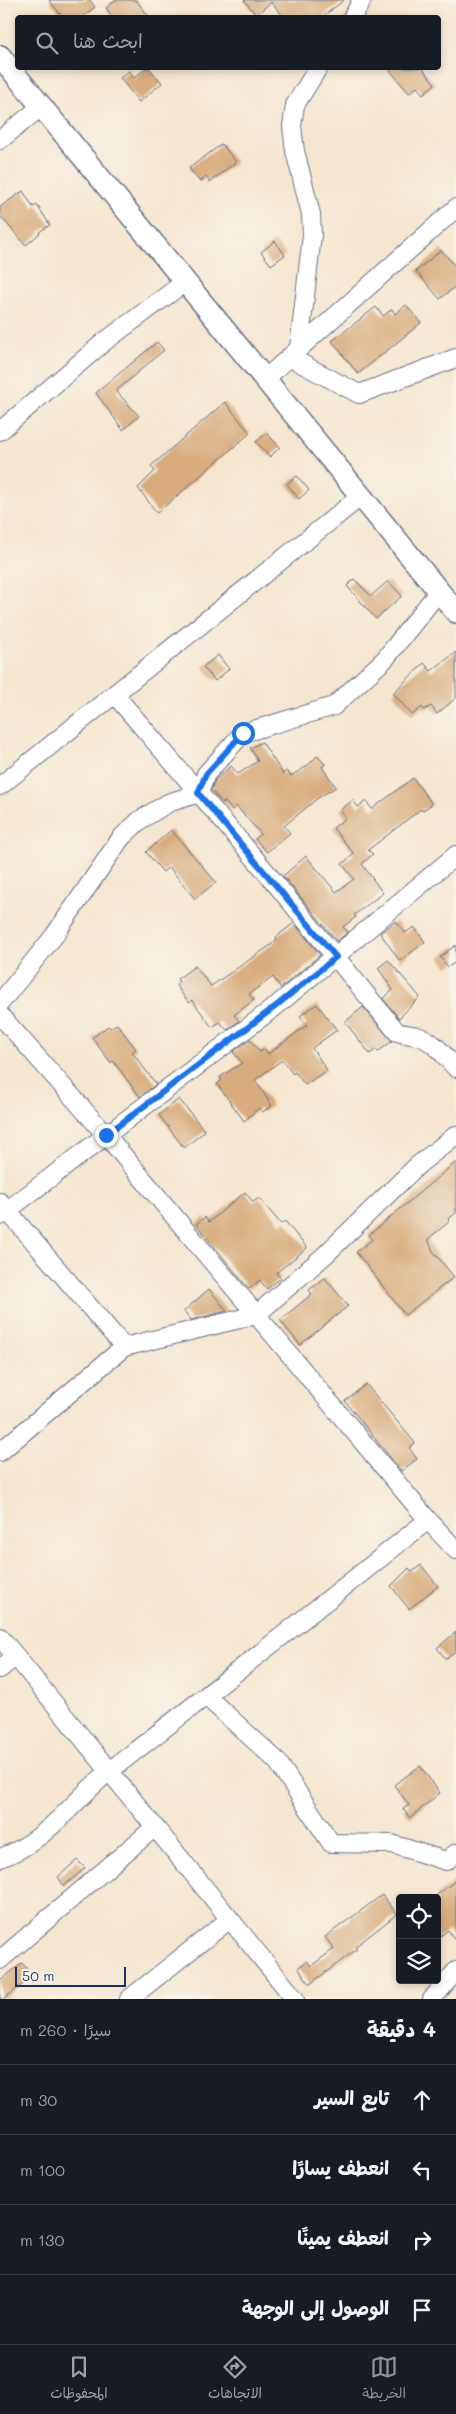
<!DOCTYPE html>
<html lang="ar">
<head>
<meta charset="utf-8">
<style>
  :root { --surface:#171b24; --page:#20242c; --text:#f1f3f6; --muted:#9ea1a6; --line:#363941; --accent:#8c9099 }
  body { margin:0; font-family:Mali,"Playpen Sans Arabic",sans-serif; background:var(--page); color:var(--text); direction:rtl }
  .controls { position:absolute; right:15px; bottom:15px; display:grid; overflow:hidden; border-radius:5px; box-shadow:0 2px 8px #0003 }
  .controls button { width:45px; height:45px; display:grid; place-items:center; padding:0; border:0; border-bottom:1px solid var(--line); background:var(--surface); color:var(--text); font:25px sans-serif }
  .scale { position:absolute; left:15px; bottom:12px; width:111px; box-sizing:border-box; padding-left:5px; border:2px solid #1b2f5e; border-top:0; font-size:14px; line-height:18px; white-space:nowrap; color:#1b2f5e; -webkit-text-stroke:4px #f7f3e8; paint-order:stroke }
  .stop { position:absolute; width:15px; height:15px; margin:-11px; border:4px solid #1a73e8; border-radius:50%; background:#fff }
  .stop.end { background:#1a73e8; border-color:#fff; box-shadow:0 1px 5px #0008 }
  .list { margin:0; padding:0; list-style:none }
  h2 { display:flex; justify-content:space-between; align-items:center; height:65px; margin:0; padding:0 20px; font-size:21px }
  h2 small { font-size:16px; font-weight:400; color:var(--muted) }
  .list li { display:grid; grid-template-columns:32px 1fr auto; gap:15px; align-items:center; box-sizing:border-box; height:70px; padding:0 20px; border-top:1px solid var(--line) }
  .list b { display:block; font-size:19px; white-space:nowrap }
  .list em { font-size:16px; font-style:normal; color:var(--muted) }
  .icon { flex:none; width:28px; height:28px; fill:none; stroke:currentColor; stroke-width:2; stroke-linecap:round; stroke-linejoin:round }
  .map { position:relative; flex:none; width:456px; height:1999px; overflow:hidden; direction:ltr }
  .search { position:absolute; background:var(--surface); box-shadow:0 2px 8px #0003; left:15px; right:15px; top:15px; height:55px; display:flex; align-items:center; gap:12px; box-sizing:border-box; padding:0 18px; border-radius:5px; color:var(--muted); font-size:19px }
  .sheet { height:345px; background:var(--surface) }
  nav { display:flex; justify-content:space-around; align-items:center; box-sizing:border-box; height:70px; border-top:1px solid var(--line); background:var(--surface); font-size:14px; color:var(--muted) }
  nav a { display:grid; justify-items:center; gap:2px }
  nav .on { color:var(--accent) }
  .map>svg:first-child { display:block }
</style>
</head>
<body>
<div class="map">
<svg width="456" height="1999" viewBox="0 0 456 1999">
  <rect width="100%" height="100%" fill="#f7f3e8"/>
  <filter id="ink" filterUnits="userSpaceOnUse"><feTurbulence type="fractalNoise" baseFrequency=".02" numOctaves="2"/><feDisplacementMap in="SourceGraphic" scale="10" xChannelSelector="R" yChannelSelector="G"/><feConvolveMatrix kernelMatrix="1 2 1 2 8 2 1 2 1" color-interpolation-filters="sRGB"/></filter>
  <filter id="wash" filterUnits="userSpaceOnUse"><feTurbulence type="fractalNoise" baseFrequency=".0096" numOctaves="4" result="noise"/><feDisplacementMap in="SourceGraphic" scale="20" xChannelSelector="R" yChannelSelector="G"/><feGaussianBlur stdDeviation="1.12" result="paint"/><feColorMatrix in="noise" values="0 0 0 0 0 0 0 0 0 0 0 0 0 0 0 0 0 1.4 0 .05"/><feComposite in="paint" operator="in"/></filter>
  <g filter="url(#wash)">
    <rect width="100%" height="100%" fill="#f5e6cf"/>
    <g id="blocks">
      <path fill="#d8ac7d" d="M49 0H90L95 7 82 18H63Z
        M115 0H136L150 18H113L106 8Z
        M244 0H344L321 18H285L271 2 256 15Z
        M146 68H149L162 83 139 102 120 78 129 71 134 78Z
        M388 68H422L435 84 423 94 417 87 409 93Z
        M222 144 236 162 210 182 206 177 200 182 189 168Z
        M23 191 33 207 37 205 50 225 39 232 40 233 26 245 0 216V207Z
        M275 241 285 255 271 265 261 252Z
        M441 250 456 267V286L440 299 416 271Z
        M406 305 421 323 358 374 332 341 376 307 383 316 392 309 395 314Z
        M157 342 164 350 116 391 139 416 123 430 96 393Z
        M225 402 250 433 157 513 138 488 155 471 151 466Z
        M266 433 280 447 270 457 256 442Z
        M297 476 309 490 299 499 287 484Z
        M354 579 371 596 388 581 402 596 376 619 347 586Z
        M456 652V698L437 714 431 706 424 710 422 707 412 715 393 693 424 663 431 671Z
        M218 655 229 669 215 681 203 667Z
        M262 742 283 774 286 771 291 776 307 766 317 756 325 764 322 767 336 787 318 798 284 826 290 833 267 852 255 839 261 834 236 806 232 810 225 802 223 803 211 790 215 780 231 766 238 774 258 761 250 748Z
        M413 778 432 804 422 811 421 809 368 850 373 854 362 864 383 893 354 915 356 917 343 927 348 932 337 941 283 876 306 856 336 892 354 879 342 864 354 854 333 828 346 818 340 810 353 800 358 807 366 801 372 809Z
        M171 830 216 882 195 899 169 867 163 872 146 852Z
        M396 921 405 933 414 927 425 942 400 961 380 933Z
        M294 923 320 955 281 988 273 977 249 994 254 1000 234 1015 239 1021 227 1030 220 1022 212 1027 192 1000 189 1003 176 985 179 982 177 979 195 966 211 986 271 945 277 939 276 937Z
        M456 945V962L448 967 440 957Z
        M388 960 420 997 399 1018 383 999 393 990 378 968Z
        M317 1004 337 1030 312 1048 327 1070 305 1085 295 1072 293 1074 282 1060 255 1080 272 1106 262 1112 259 1108 244 1121 217 1084 222 1080 220 1077 242 1063 233 1052 250 1039 260 1052 265 1049 268 1054 307 1025 300 1016Z
        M363 1007 392 1041 378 1052 376 1049 370 1054 345 1022Z
        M117 1024 136 1049 132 1052 156 1084 140 1097 113 1061 111 1063 92 1038 108 1026 110 1028Z
        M179 1099 205 1131 184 1148 159 1115Z
        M456 1162V1213L448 1219 450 1221 428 1239 433 1251 454 1277 405 1315 356 1252 372 1240 369 1235Z
        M245 1192 253 1202 259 1198 281 1224 285 1221 307 1248 276 1273 281 1278 267 1289 260 1280 249 1289 196 1224 205 1217 209 1222Z
        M325 1278 348 1306 300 1345 280 1320 312 1294 309 1290Z
        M209 1289 227 1311 191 1320 184 1311Z
        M366 1384 415 1443 409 1448 417 1459 401 1471 345 1401Z
        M421 1565 438 1586 409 1609 391 1586 409 1568 412 1572Z
        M456 1632V1651L446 1659 437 1648Z
        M420 1766 440 1793 410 1818 403 1809 409 1805 394 1785Z
        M77 1860 85 1868 64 1886 58 1877Z
        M456 1880V1941L448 1930 437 1939V1895Z
        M382 1895 397 1914 355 1947 357 1949 310 1984 298 1968 307 1961 311 1966 334 1949 325 1937Z
        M22 1963 33 1976 4 1999H0V1981Z"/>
    </g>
  </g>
  <g filter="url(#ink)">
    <use href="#blocks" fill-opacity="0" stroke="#676f86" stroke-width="1"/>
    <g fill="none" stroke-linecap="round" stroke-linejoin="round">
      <defs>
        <path id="minor" d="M352 18 362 0
          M0 140 42 106
          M299 348 312 235 311 214 295 151 292 126 295 105 318 68
          M289 357 359 394 456 358
          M265 379 456 208
          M0 431 104 342 185 282
          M115 695 257 861 397 1032C406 1035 412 1034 420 1037 434 1041 446 1058 456 1068
          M0 786 360 497
          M0 1003 54 936 121 838 140 820 168 803 199 793 206 774 243 733 334 706 385 659 439 591
          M0 1015 106 1135 428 1520 456 1550
          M0 1202 124 1347
          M0 1216 276 1006 456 855
          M0 1452 124 1347 256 1315 325 1255 418 1165 456 1135
          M0 1637 295 1999
          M0 1669 16 1656
          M207 1697 277 1761 331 1843 392 1844 446 1861 456 1853
          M0 1858C46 1843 75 1798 112 1769 218 1687 323 1604 428 1520
          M0 1960 155 1827
          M129 1999 230 1919
          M432 1999 456 1971"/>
        <path id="tertiary" d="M0 56 456 612"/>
      </defs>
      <use href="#minor" stroke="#676f86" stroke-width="20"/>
      <use href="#tertiary" stroke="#676f86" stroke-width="24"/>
      <use href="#minor" stroke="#fff" stroke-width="18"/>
      <use href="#tertiary" stroke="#fff" stroke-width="21"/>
    </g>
  </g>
  <g fill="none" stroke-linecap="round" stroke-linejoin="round" filter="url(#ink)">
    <path stroke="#1a73e8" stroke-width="6" d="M106 1135 276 1006 336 957 198 793 206 774 243 733"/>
  </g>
</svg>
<div class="controls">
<button><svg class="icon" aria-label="locate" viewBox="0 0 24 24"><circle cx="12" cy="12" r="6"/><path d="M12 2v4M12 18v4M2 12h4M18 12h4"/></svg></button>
<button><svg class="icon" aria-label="layers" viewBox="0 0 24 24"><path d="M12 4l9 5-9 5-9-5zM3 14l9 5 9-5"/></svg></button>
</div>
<div class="scale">50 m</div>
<div class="stop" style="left:243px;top:733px"></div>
<div class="stop end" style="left:106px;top:1135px"></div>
<div class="search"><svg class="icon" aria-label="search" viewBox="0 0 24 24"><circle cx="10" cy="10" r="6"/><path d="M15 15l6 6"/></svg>ابحث هنا</div>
</div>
<section class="sheet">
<h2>4 دقيقة<small>سيرًا · 260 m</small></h2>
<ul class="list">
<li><svg class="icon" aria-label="ahead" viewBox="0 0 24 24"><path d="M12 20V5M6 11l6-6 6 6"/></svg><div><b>تابع السير</b></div><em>30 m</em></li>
<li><svg class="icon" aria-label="left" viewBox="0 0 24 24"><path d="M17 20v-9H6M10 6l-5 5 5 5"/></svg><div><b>انعطف يسارًا</b></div><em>100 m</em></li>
<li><svg class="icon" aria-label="right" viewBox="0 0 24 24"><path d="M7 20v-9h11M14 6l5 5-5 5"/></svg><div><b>انعطف يمينًا</b></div><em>130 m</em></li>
<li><svg class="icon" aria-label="arrive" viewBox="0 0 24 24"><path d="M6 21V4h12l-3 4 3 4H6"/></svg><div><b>الوصول إلى الوجهة</b></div></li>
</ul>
</section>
<nav>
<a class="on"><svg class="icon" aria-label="map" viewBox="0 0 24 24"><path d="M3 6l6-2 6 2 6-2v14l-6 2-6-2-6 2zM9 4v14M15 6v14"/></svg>الخريطة</a>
<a><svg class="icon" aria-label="directions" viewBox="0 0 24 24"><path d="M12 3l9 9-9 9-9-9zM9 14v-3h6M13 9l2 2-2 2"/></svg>الاتجاهات</a>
<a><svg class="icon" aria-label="saved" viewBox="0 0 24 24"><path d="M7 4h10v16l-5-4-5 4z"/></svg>المحفوظات</a>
</nav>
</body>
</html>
